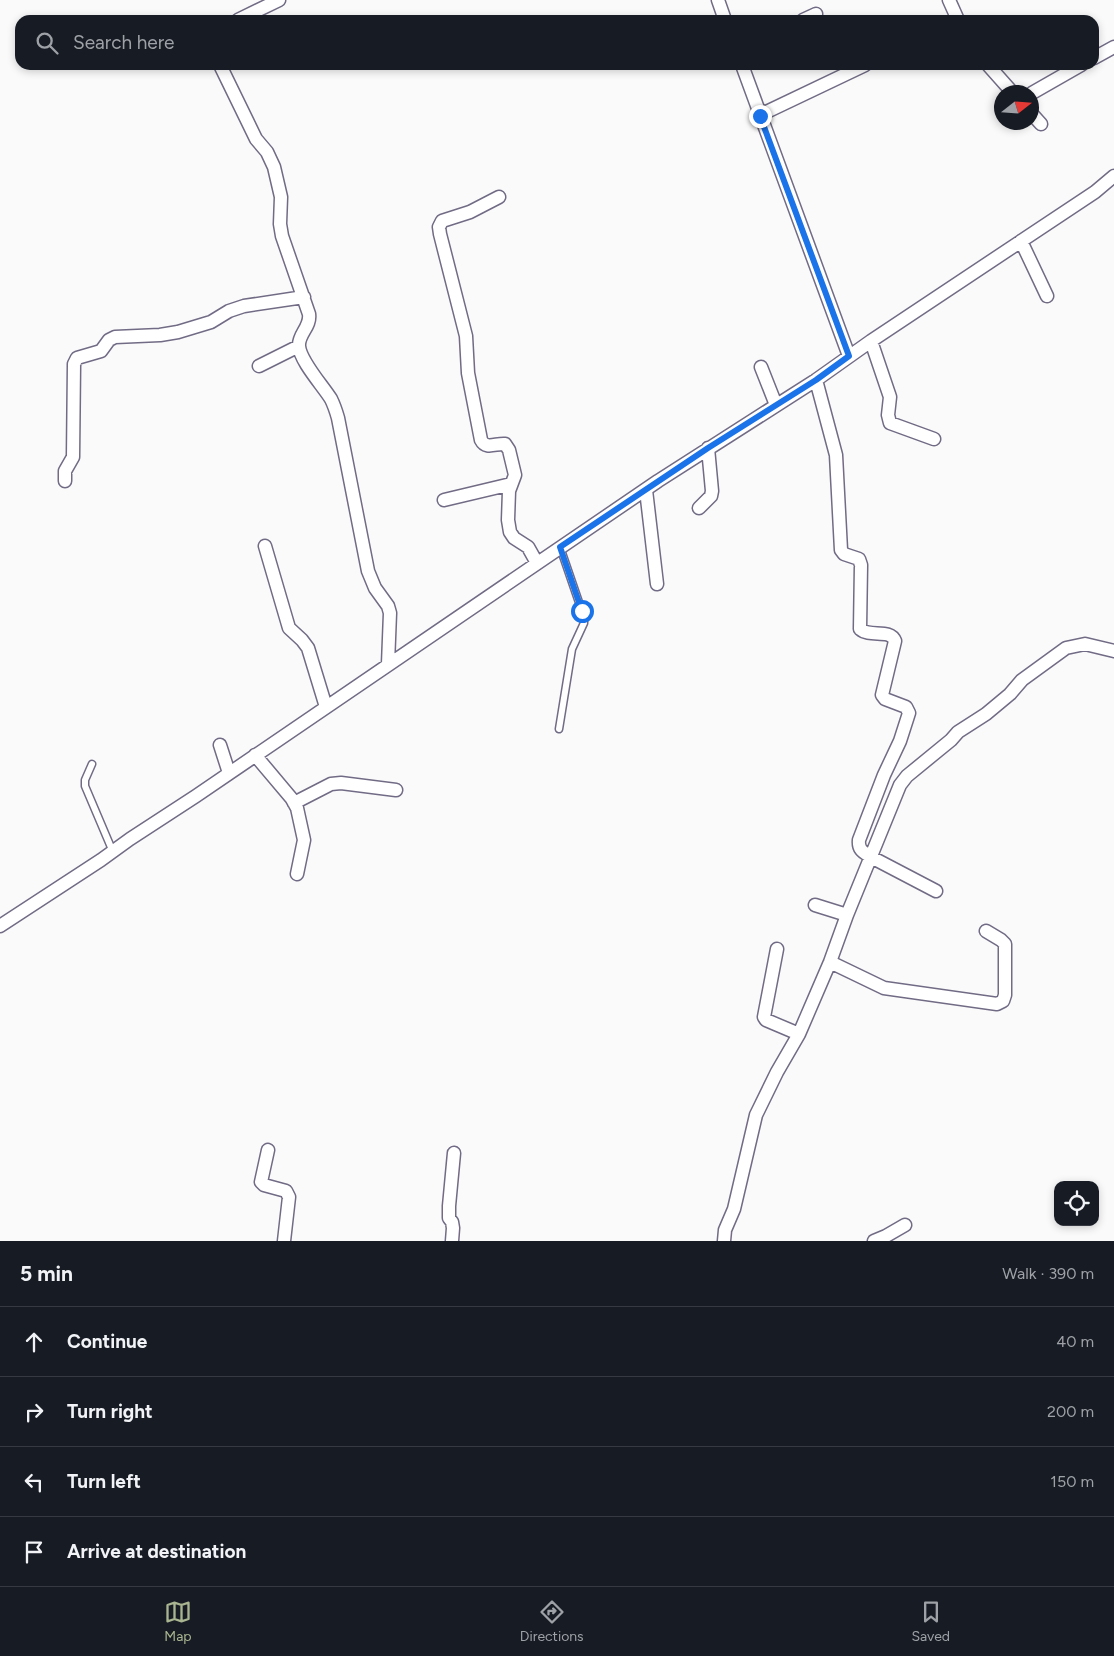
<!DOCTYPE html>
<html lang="en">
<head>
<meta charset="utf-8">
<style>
  :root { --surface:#171b24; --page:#20242c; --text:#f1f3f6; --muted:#9ea1a6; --line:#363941; --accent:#a9b490 }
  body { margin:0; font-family:Figtree,sans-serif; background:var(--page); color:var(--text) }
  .controls { position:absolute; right:15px; bottom:15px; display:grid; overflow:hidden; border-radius:10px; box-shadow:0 2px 8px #0003 }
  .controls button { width:45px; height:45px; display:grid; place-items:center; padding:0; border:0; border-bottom:1px solid var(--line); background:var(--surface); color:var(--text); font:25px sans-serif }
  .compass { position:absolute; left:994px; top:85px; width:45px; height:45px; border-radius:50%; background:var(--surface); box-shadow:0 2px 8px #0003; rotate:73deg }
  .stop { position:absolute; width:15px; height:15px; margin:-11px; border:4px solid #1a73e8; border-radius:50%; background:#fff }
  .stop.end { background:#1a73e8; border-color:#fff; box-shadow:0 1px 5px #0008 }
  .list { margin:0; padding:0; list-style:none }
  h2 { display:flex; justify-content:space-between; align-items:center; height:65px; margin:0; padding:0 20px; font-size:21px }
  h2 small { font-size:16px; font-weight:400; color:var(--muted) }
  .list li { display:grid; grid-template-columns:32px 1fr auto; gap:15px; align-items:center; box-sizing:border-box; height:70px; padding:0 20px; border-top:1px solid var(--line) }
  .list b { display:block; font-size:19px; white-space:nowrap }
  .list em { font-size:16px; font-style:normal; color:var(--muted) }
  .icon { flex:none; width:28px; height:28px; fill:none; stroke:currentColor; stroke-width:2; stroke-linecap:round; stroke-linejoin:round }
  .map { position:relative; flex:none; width:1114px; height:1241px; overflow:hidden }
  .search { position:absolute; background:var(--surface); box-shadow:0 2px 8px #0003; left:15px; right:15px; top:15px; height:55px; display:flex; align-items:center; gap:12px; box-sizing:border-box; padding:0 18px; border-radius:15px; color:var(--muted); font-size:19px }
  .sheet { height:345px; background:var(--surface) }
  nav { display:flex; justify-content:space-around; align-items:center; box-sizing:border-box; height:70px; border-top:1px solid var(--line); background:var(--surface); font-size:14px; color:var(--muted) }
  nav a { display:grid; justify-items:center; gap:2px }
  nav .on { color:var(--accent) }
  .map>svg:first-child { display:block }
</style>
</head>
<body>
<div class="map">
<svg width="1114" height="1241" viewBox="0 0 1114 1241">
  <rect width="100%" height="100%" fill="#fafafa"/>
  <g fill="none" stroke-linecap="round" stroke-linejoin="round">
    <defs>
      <path id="service" d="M559 729 572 649 584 623V617L560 547
        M92 764 85 780V786L113 852"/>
      <path id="minor" d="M718 0 725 20
        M949 0 958 20
        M238 20 279 0
        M803 20 816 14
        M1094 58 1114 47
        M220 65 256 139 267 152 274 167 281 197 280 224 282 236 309 314C311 327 298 334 299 346 300 361 323 386 331 399 334 405 336 411 338 418L368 571 375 588 388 606 390 613 388 664
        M742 65 849 356
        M988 65 1012 92
        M1032 93 1081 65
        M1032 114 1041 124
        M760 115 865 65
        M499 197 470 212 442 221 439 227 440 234 466 336 468 373 481 440C486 450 496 443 505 444L509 450 515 475 509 491 508 520 510 532 514 538 528 547 537 563
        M1021 241 1047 296
        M871 341 890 397 888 415 890 423 934 439
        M259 366 299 346
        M761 367 776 405
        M816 380 836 455 841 550 844 554 859 559 861 565 860 629C870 638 890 628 895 641L882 695 885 699 906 707 909 713 900 741 884 775 859 840C858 850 863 852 871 857L936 891
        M65 481V471L73 457 74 364 77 358 101 351 109 340 115 337 160 335 178 332 211 322 229 311 244 306 304 297
        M646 490 657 584
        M444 500 511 484
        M699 508 711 496 712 491 708 448
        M265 546 289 628 302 640 308 648 326 707
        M220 745 229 773
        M255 755 292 799 297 808 304 840 297 874
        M294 803 331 784 341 783 396 790
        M815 905 847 915
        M0 926 101 860 130 839 196 796 658 481 816 380 871 341 1095 192 1114 176
        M777 949 764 1017 766 1020 799 1034
        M830 962 884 988 997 1004 1003 1001 1005 995V944L1001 940 986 931
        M268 1150 261 1182 264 1185 286 1191 289 1197 284 1241
        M452 1241 453 1228 452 1222 449 1218V1206L454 1153
        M724 1241 725 1230 734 1209 756 1115 777 1072 799 1034 830 962 847 915 900 785 907 776 951 740 958 732 986 714 1010 694 1022 680 1066 648 1085 644 1114 651
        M874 1241 886 1236 905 1225"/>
    </defs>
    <use href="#service" stroke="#726b85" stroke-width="9"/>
    <use href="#minor" stroke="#726b85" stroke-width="15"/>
    <use href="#service" stroke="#fff" stroke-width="6"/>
    <use href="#minor" stroke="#fff" stroke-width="12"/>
  </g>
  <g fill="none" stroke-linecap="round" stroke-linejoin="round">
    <path stroke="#1a73e8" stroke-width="6" d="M582 611 560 547 708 448 816 380 849 356 760 116"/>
  </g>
</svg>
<div class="controls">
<button><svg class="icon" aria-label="locate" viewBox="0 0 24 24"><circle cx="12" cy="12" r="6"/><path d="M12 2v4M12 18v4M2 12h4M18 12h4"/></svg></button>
</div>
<svg class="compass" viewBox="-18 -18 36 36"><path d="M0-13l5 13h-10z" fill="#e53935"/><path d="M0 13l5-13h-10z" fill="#9ea1a6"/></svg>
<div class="stop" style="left:582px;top:611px"></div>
<div class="stop end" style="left:760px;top:116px"></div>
<div class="search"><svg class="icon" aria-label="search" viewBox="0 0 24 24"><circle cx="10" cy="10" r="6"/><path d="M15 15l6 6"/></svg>Search here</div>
</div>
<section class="sheet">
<h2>5 min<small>Walk · 390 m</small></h2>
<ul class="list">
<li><svg class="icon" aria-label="ahead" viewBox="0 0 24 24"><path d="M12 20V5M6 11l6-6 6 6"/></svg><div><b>Continue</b></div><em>40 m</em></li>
<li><svg class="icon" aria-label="right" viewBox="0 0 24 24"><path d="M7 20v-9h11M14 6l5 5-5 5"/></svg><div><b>Turn right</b></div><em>200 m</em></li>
<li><svg class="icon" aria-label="left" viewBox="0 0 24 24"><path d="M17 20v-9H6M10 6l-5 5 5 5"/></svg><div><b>Turn left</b></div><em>150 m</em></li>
<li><svg class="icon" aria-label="arrive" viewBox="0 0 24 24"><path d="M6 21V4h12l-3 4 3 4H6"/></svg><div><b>Arrive at destination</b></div></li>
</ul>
</section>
<nav>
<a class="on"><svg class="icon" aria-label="map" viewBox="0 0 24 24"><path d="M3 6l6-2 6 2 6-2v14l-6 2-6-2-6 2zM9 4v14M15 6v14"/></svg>Map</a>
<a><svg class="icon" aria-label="directions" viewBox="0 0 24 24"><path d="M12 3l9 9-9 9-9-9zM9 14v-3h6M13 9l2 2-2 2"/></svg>Directions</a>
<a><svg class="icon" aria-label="saved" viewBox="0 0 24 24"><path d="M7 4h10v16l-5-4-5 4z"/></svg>Saved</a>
</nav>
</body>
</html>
